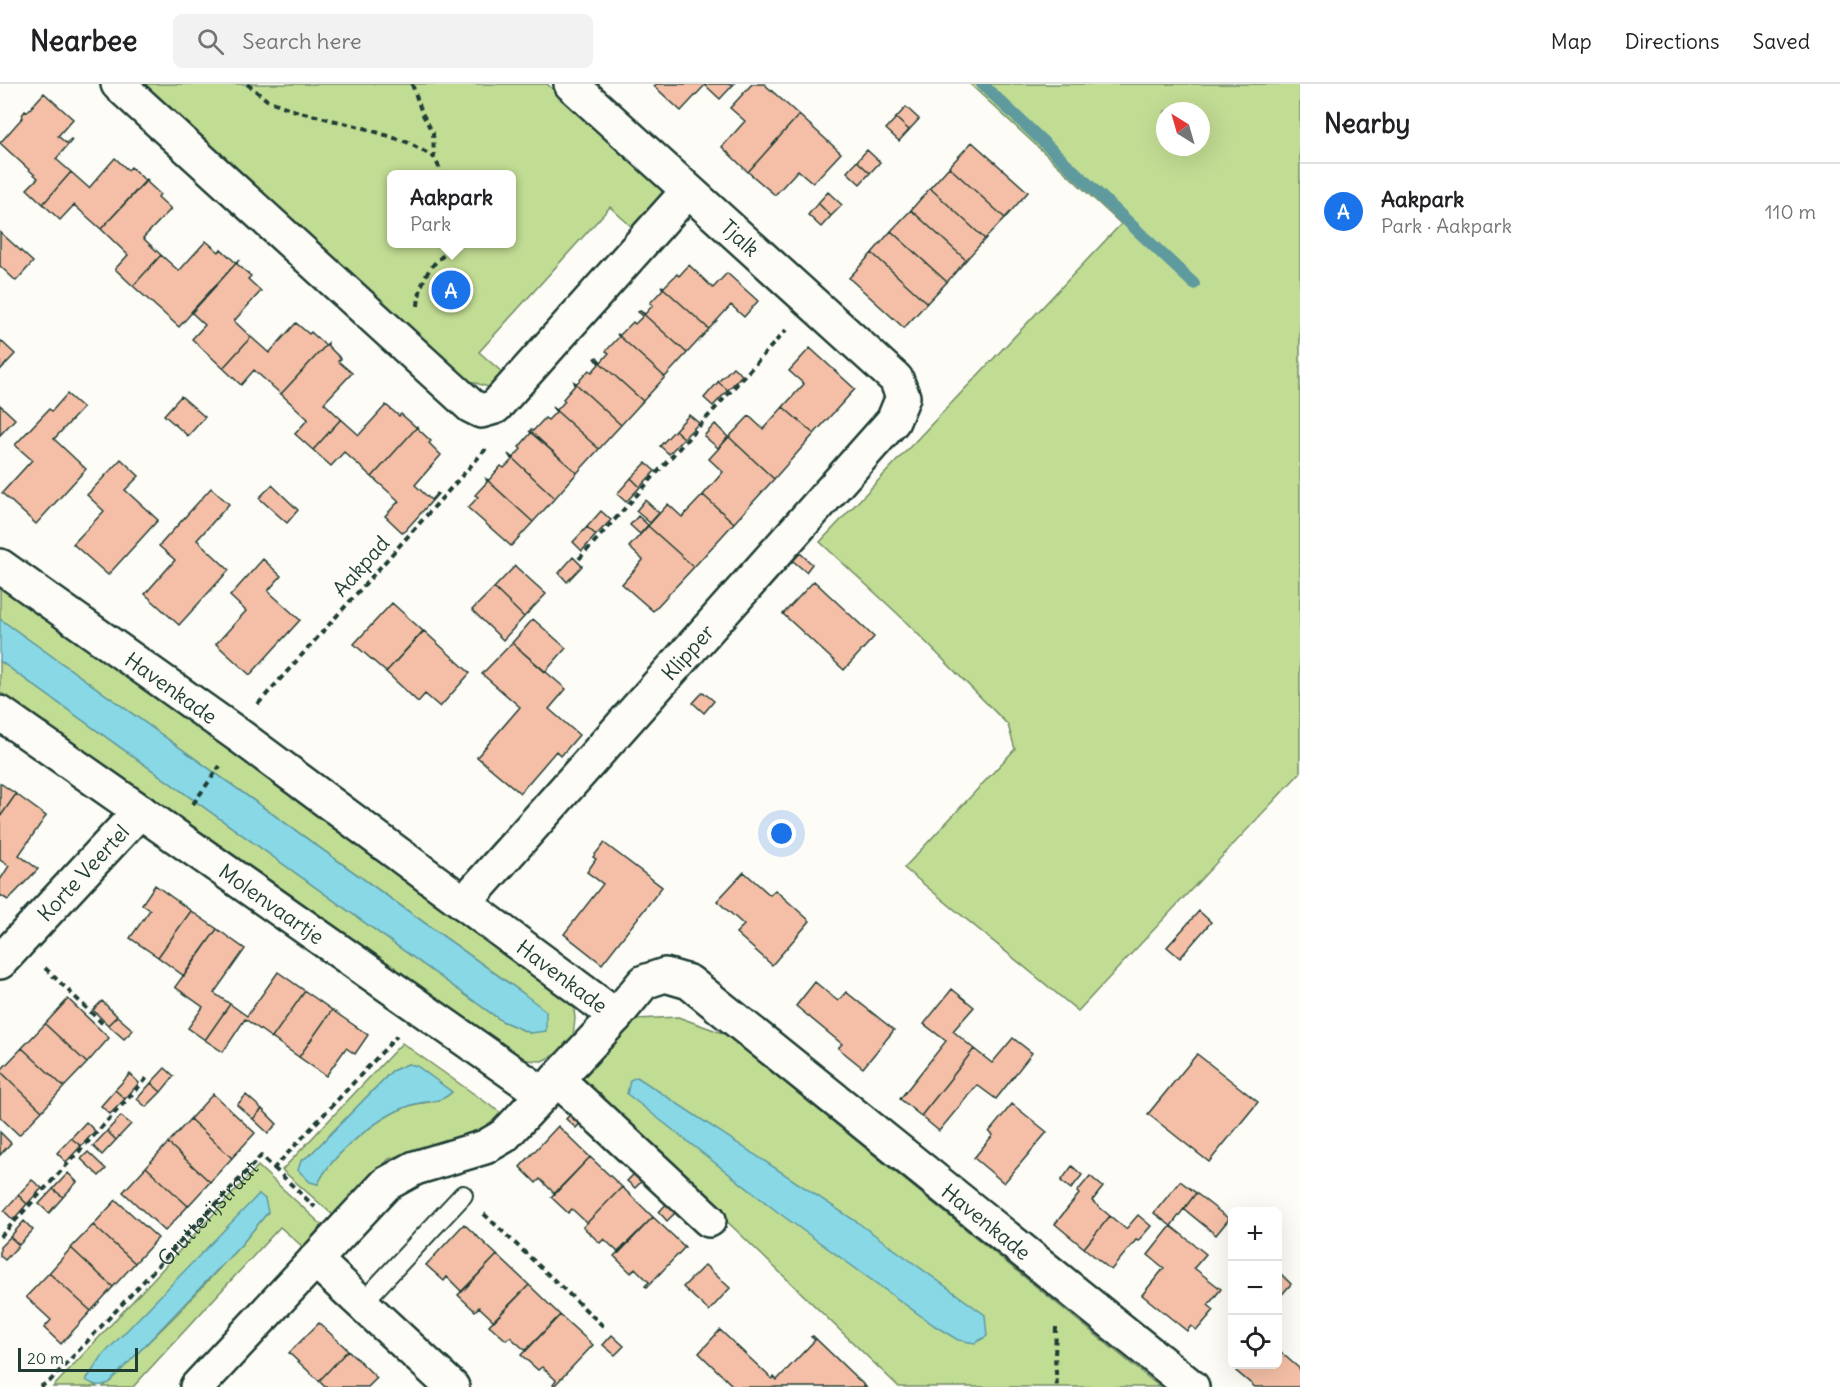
<!DOCTYPE html>
<html lang="en">
<head>
<meta charset="utf-8">
<style>
  :root { --surface:#fff; --page:#f2f2f2; --text:#202124; --muted:#757577; --line:#e0e0e0; --accent:#1a73e8 }
  body { margin:0; font-family:Delius,sans-serif; background:var(--page); color:var(--text) }
  .controls { position:absolute; right:18px; bottom:18px; display:grid; overflow:hidden; border-radius:9px; box-shadow:0 6px 24px #0002 }
  .controls button { width:54px; height:54px; display:grid; place-items:center; padding:0; border:0; border-bottom:2px solid var(--line); background:var(--surface); color:var(--text); font:30px sans-serif }
  .compass { position:absolute; left:1156px; top:18px; width:54px; height:54px; border-radius:50%; background:var(--surface); box-shadow:0 6px 24px #0002; rotate:323deg }
  .scale { position:absolute; left:18px; bottom:15px; width:120px; box-sizing:border-box; padding-left:6px; border:3px solid #1f3d34; border-top:0; font-size:16px; line-height:21px; white-space:nowrap; color:#1f3d34; -webkit-text-stroke:4px #fdfcf7; paint-order:stroke }
  .you { position:absolute; left:782px; top:750px; width:21px; height:21px; margin:-15px; border:4px solid #fff; border-radius:50%; background:#1a73e8; box-shadow:0 0 0 9px #1a73e833 }
  .badge { display:grid; place-items:center; width:39px; height:39px; border-radius:50%; background:var(--accent); color:#fff; font-size:20px; font-weight:700 }
  .pin { position:absolute; translate:-50% -50%; border:3px solid #fff; box-shadow:0 2px 6px #0006 }
  .popup { position:absolute; left:387px; top:86px; width:129px; height:78px; box-sizing:border-box; display:grid; place-content:center; border-radius:9px; background:var(--surface); filter:drop-shadow(0 2px 4px #0005); font-size:20px; white-space:nowrap; color:var(--muted) }
  .popup b { font-size:22px; color:var(--text) }
  .popup::after { content:''; position:absolute; left:50%; top:100%; margin-left:-12px; border:12px solid transparent; border-top-color:var(--surface) }
  .list { margin:0; padding:0; list-style:none }
  h2 { display:flex; justify-content:space-between; align-items:center; height:78px; margin:0; padding:0 24px; font-size:26px }
  h2 small { font-size:20px; font-weight:400; color:var(--muted) }
  .list li { display:grid; grid-template-columns:39px 1fr auto; gap:18px; align-items:center; box-sizing:border-box; height:96px; padding:0 24px; border-top:2px solid var(--line) }
  .list b { display:block; font-size:22px; white-space:nowrap }
  .list p { margin:0; font-size:20px; white-space:nowrap; color:var(--muted) }
  .list em { font-size:20px; font-style:normal; color:var(--muted) }
  .icon { flex:none; width:33px; height:33px; fill:none; stroke:currentColor; stroke-width:2; stroke-linecap:round; stroke-linejoin:round }
  .map { position:relative; flex:none; width:1300px; height:1303px; overflow:hidden }
  header { display:flex; align-items:center; gap:36px; box-sizing:border-box; height:84px; padding:0 30px; background:var(--surface); border-bottom:2px solid var(--line) }
  header strong { font-size:28px }
  nav { display:flex; gap:33px; margin-inline-start:auto; font-size:21px }
  .search { width:420px; height:54px; background:var(--page); display:flex; align-items:center; gap:15px; box-sizing:border-box; padding:0 21px; border-radius:9px; color:var(--muted); font-size:22px }
  main { display:flex }
  aside { flex:1; background:var(--surface) }
  .map>svg:first-child { display:block }
</style>
</head>
<body>
<header>
<strong>Nearbee</strong>
<div class="search"><svg class="icon" aria-label="search" viewBox="0 0 24 24"><circle cx="10" cy="10" r="6"/><path d="M15 15l6 6"/></svg>Search here</div>
<nav><a>Map</a><a>Directions</a><a>Saved</a></nav>
</header>
<main>
<div class="map">
<svg width="1300" height="1303" viewBox="0 0 1300 1303">
  <rect width="100%" height="100%" fill="#fdfcf7"/>
  <filter id="ink" filterUnits="userSpaceOnUse"><feTurbulence type="fractalNoise" baseFrequency=".0167" numOctaves="2"/><feDisplacementMap in="SourceGraphic" scale="12" xChannelSelector="R" yChannelSelector="G"/><feConvolveMatrix kernelMatrix="1 2 1 2 8 2 1 2 1" color-interpolation-filters="sRGB"/></filter>
  <g filter="url(#ink)">
    <path fill="#c1dc93" stroke="#708c64" stroke-width="1.5" fill-rule="evenodd" d="M142 0H547L666 108 634 145 610 123 479 268 503 289 488 303 466 296ZM391 91H511V160H391Z
      M970 0H1300V689L1078 927 904 784 1015 665 1008 641 898 530 820 458 1121 140ZM1165 27H1201V63H1165Z
      M0 496 62 540 573 919 575 934 573 953 560 968 542 977 525 976 0 608V577L502 937 530 949 524 910 0 535Z
      M678 933 725 950 1160 1303H899L581 997 637 935Z
      M402 959 501 1029 484 1045 389 1075 334 1132 282 1086ZM408 980 416 982 452 1008C440 1020 424 1017 409 1022 378 1033 331 1071 318 1100L301 1077 311 1070 392 987Z
      M258 1082 322 1141 303 1163 280 1143 133 1303H103L178 1229 241 1161 268 1128 86 1295 97 1303H53Z"/>
    <path fill="#89d8e6" stroke="#5f9a9f" stroke-width="1.5" d="M0 535 524 910 546 927V947L530 949 502 937 0 577Z
      M408 980 417 982 452 1008C440 1020 425 1016 409 1022 379 1032 331 1071 318 1100L310 1098 298 1086 301 1077 311 1070 392 987Z
      M637 993 857 1138 985 1231 987 1252 975 1259 958 1256 935 1242 779 1129 627 1010 630 996Z
      M259 1110 265 1115 268 1128 241 1161 109 1299C100 1303 95 1302 86 1296L103 1271Z"/>
    <g fill="none" stroke-linecap="round" stroke-linejoin="round">
      <path stroke="#5f9a9f" stroke-width="12" d="M982 0 1194 200"/>
    </g>
    <path fill="#f4bfa6" stroke="#1f3d34" stroke-width="1.5" d="M657 0H734L720 15 705 1 681 27 654 2Z
      M752 0H764L799 31 748 88 722 63 745 37 730 24Z
      M44 9 73 35 58 52 66 59 71 55 72 56 56 75 71 88 43 120 27 105 38 94 0 59 23 33 22 31 25 27 27 28Z
      M906 23 919 35 909 46 896 34Z
      M799 31 841 69 813 99 798 86 775 111 748 88Z
      M896 34 909 46 899 57 886 45Z
      M972 58 1028 108 1005 134 949 83Z
      M867 66 880 78 870 89 857 77Z
      M115 74 128 86 131 83 145 96 147 95 101 145 74 121 60 136 43 120 71 88 89 104Z
      M857 77 870 89 860 100 847 88Z
      M949 83 1005 134 985 155 930 104Z
      M148 95 147 98 160 110 158 113 171 125 143 154 161 171 133 202 115 185 128 171 101 145Z
      M930 104 985 155 966 176 911 126Z
      M828 108 842 121 831 132 818 119Z
      M818 119 831 132 821 143 808 131Z
      M911 126 966 176 947 198 891 147Z
      M891 147 947 198 927 219 872 169Z
      M0 148 33 178 16 197 0 182Z
      M206 157 219 168 221 165 235 178 238 177 179 243 133 202 161 171 179 187Z
      M872 169 927 219 904 244 849 194Z
      M238 177 237 180 251 192 248 195 261 207 234 237 251 253 223 284 192 255 205 241 191 228Z
      M689 181 713 204 727 189 758 217 744 233 731 221 709 245 661 202 664 203 677 190 679 192Z
      M661 202 709 245 687 269 640 227 645 230 653 221 650 219 663 205Z
      M640 227 687 269 665 293 617 250 620 251 633 238 635 240 643 232 638 228Z
      M296 239 309 250 311 248 325 261 328 259 281 310 254 286 241 301 223 284 251 253 269 269Z
      M617 250 665 293 643 317 595 274 597 273 601 278 609 269 606 267 619 253Z
      M0 256 15 270 0 286Z
      M328 259V262L341 275 338 277 352 289 324 319 341 335 313 366 295 350 308 335 281 310Z
      M810 264 855 305 814 350 783 323 804 300 789 287Z
      M595 274 643 317 621 341 574 298 577 299 589 286 592 288 599 280Z
      M733 283 742 291 728 306 718 298Z
      M574 298 621 341 599 365 552 323 557 326 565 317 563 315 575 301Z
      M718 298 728 306 713 322 704 314Z
      M67 310 83 324 54 355 86 385 36 440 2 409 32 376 15 361 49 325 52 327Z
      M181 312 205 333 188 352 164 331Z
      M0 321 15 335 0 351Z
      M386 321 399 332 401 330 416 343 418 342 372 393 344 368 331 382 313 366 341 335 359 351Z
      M552 323 599 365 577 389 530 347 531 345 533 347 545 334 548 336 556 328Z
      M783 323 814 350 774 395 729 353 749 332 763 345Z
      M689 331 699 339 684 354 675 346Z
      M715 340 728 353 718 364 704 352Z
      M418 342 417 344 431 357 429 359 441 371 415 401 431 416 437 409 438 410 403 449 385 432 399 417 372 393Z
      M675 346 684 354 669 370 660 362Z
      M529 347 577 389 555 414 508 370 513 374 521 365 519 363 531 349Z
      M729 353 774 395 734 439 703 411 723 388 709 375Z
      M508 370 555 414 533 438 486 395 489 396 501 382 504 384 512 376Z
      M121 375 139 392 125 406 158 436 108 491 73 460 104 427 87 411Z
      M646 379 655 387 640 403 631 394Z
      M631 394 640 403 626 418 617 410Z
      M486 395 533 438 511 462 468 424 478 413 475 411 487 398Z
      M272 401 298 426 287 439 259 414Z
      M211 404 229 420 197 456 229 486 179 541 145 510 175 476 159 462Z
      M703 411 734 439 694 483 648 442 668 420 682 433Z
      M645 416 659 429 650 439 636 427Z
      M601 427 611 436 596 451 587 443Z
      M638 432 648 441 640 450 630 441Z
      M648 442 694 483 653 527 622 500 643 476 629 463Z
      M587 443 596 451 582 467 573 458Z
      M800 469 812 480 806 488 793 477Z
      M573 473 582 482 567 498 559 489Z
      M263 475 281 492 268 507 300 536 250 591 216 560 246 527 230 512Z
      M515 482 546 510 524 533 494 504Z
      M814 497 874 553 844 586 783 530Z
      M494 504 524 533 503 556 472 526Z
      M392 519 423 547 386 588 354 560Z
      M533 535 566 564 545 588 512 559Z
      M424 547 470 589 440 623 425 610 418 618 386 588Z
      M512 559 566 605 549 625 579 651 561 672 556 667 520 709 477 673 520 623 482 590Z
      M703 608 714 617 704 629 693 619Z
      M0 699 16 710 0 733Z
      M16 710 46 732 19 771 38 785 8 816 0 811V796L9 782 0 776V733Z
      M604 759 662 803 602 880 564 850 603 800 587 788 596 775 593 773Z
      M744 788 770 811 775 806 810 837 772 881 736 849 744 841 717 817Z
      M155 801 191 827 158 873 130 854 150 826 142 820Z
      M191 827 217 845 184 892 158 873Z
      M1199 827 1211 838 1180 874 1167 863Z
      M217 845 245 865 214 909 230 920 205 956 188 944 203 923 175 903Z
      M278 888 305 907 272 954 245 935 223 968 205 956 230 920 247 932Z
      M815 898 838 917 846 908 894 946 863 984 838 964 842 960 796 922Z
      M952 905 974 923 953 947 974 965 921 1032 900 1015 946 957 924 940Z
      M305 907 332 926 299 973 272 954Z
      M68 915 109 954 87 979 45 940Z
      M102 917 117 932 108 941 93 926Z
      M332 926 368 951 355 970 346 964 326 992 299 973Z
      M117 932 133 946 124 955 108 941Z
      M45 940 87 979 64 1003 22 964Z
      M1013 954 1032 969 996 1015 977 1001 939 1047 921 1032 974 965 992 979Z
      M22 964 64 1003 42 1027 0 987Z
      M1197 970 1258 1018 1209 1078 1148 1030Z
      M165 984 174 992 161 1008 151 999Z
      M0 987 42 1027 19 1051 0 1033Z
      M130 990 139 999 125 1015 115 1006Z
      M151 999 161 1008 146 1023 137 1015Z
      M115 1006 125 1015 110 1030 101 1022Z
      M213 1010 255 1049 232 1074 190 1035Z
      M246 1011 262 1025 253 1035 237 1021Z
      M1012 1020 1047 1048 1004 1099 974 1074 993 1051 989 1048Z
      M262 1025 277 1040 268 1049 253 1035Z
      M575 1025 585 1034 576 1044 566 1035Z
      M121 1032 131 1040 116 1056 107 1047Z
      M190 1035 232 1074 210 1098 168 1059Z
      M86 1038 95 1047 81 1062 71 1054Z
      M558 1042 590 1073 555 1110 540 1095 536 1099 520 1083Z
      M107 1047 116 1056 102 1071 93 1062Z
      M0 1048 11 1059 0 1071Z
      M71 1054 81 1062 66 1078 57 1069Z
      M168 1059 210 1098 188 1122 146 1083Z
      M88 1068 106 1085 99 1092 81 1075Z
      M590 1073 622 1103 587 1139 572 1125 568 1129 551 1113Z
      M1072 1082 1082 1091 1071 1105 1061 1097Z
      M146 1083 188 1122 165 1147 123 1108Z
      M639 1085 647 1092 635 1104 627 1097Z
      M68 1089 77 1098 63 1113 53 1105Z
      M1090 1092 1103 1103 1092 1117 1110 1132 1084 1164 1055 1140 1079 1110 1077 1108Z
      M32 1096 42 1104 27 1120 18 1111Z
      M1180 1097 1196 1109 1171 1142 1154 1129Z
      M622 1103 653 1133 619 1169 604 1155 600 1159 583 1143Z
      M53 1105 63 1113 49 1129 39 1120Z
      M1196 1109 1229 1135 1216 1151 1184 1125Z
      M18 1111 27 1120 13 1136 4 1127Z
      M116 1116 158 1154 135 1179 93 1141Z
      M669 1117 678 1126 667 1137 659 1128Z
      M1138 1131 1151 1142 1138 1157 1136 1156 1111 1186 1084 1164 1110 1132 1126 1145Z
      M653 1133 685 1163 647 1203 645 1202 649 1198 635 1184 631 1189 614 1172Z
      M24 1137 33 1146 19 1161 10 1153Z
      M464 1140 497 1171 462 1208 447 1193 444 1197 426 1181Z
      M93 1141 135 1179 113 1203 71 1164Z
      M1171 1142 1206 1170 1194 1184 1221 1205 1208 1221 1214 1226 1197 1246 1191 1242 1187 1247 1142 1211 1164 1184 1148 1171Z
      M10 1153 19 1161 5 1176 0 1172V1163Z
      M71 1164 113 1203 91 1227 49 1189Z
      M497 1171 529 1201 494 1237 479 1223 475 1227 458 1211Z
      M705 1181 730 1204 709 1227 683 1203Z
      M1278 1187 1291 1200 1278 1215Z
      M49 1189 91 1227 61 1260 44 1244 51 1236 26 1213Z
      M529 1201 560 1231 526 1267 510 1253 506 1256 489 1241Z
      M560 1231 593 1261 554 1302 553 1300 556 1296 542 1283 538 1286 521 1271Z
      M319 1239 348 1266 319 1297 289 1269Z
      M720 1246 772 1295 774 1293 777 1296 815 1256 811 1253 813 1252 866 1303H734L699 1269Z
      M612 1251 624 1262 615 1271 603 1261Z
      M348 1266 377 1294 368 1303H325L319 1297Z
      M1278 1266 1300 1285V1303H1255L1236 1287 1241 1280H1278Z"/>
    <g fill="none" stroke-linecap="round" stroke-linejoin="round">
      <defs>
        <path id="lane" d="M362 1219 463 1111"/>
        <g id="street">
          <path d="M118 0 471 322 481 327 495 323 688 107"/>
          <path id="s2" d="M0 482 241 653 616 932 644 898 665 891 689 898 1192 1303"/>
          <path id="s3" d="M0 629 543 1010"/>
          <path id="s4" d="M464 819 893 337 903 313 896 295 571 0"/>
          <path id="s5" d="M0 878 140 727"/>
          <path d="M557 995 709 1136"/>
          <path d="M315 1176 452 1303"/>
          <path d="M197 1303 386 1100 415 1084 485 1063 504 1052 616 932"/>
        </g>
      </defs>
      <use href="#lane" stroke="#1f3d34" stroke-width="22"/>
      <use href="#street" stroke="#1f3d34" stroke-width="38"/>
      <g stroke="#1f3d34" stroke-width="4" stroke-dasharray="6 4.5" stroke-linecap="butt">
        <path d="M247 0 267 16 296 27 364 44 407 58 434 73"/>
        <path d="M412 0 422 29 433 49 434 73 443 91"/>
        <path d="M418 222C419 207 424 190 435 179 442 171 450 168 456 160"/>
        <path d="M579 475 786 246"/>
        <path d="M258 620 485 366V363"/>
        <path d="M193 720 220 682"/>
        <path d="M45 884 103 940"/>
        <path d="M274 1084 315 1123"/>
        <path d="M484 1130 604 1243"/>
        <path d="M0 1153 147 994"/>
        <path d="M1056 1243 1055 1273 1057 1303"/>
        <path id="s1" d="M40 1303 50 1297 261 1072 274 1084 397 952"/>
      </g>
      <use href="#lane" stroke="#fdfcf7" stroke-width="18"/>
      <use href="#street" stroke="#fdfcf7" stroke-width="33"/>
    </g>
  </g>
  <g text-anchor="middle" dominant-baseline="central" stroke-width="4.5" stroke-linejoin="round" paint-order="stroke">
    <g font-size="21" fill="#1f3d34" stroke="#fdfcf7">
      <text transform="translate(740 154) rotate(42)">Tjalk</text>
      <text transform="translate(361 482) rotate(-48)">Aakpad</text>
      <text stroke="none"><textPath href="#s4" startOffset="336">Klipper</textPath></text>
      <text stroke="none"><textPath href="#s2" startOffset="210">Havenkade</textPath></text>
      <text stroke="none"><textPath href="#s5" startOffset="122">Korte Veertel</textPath></text>
      <text stroke="none"><textPath href="#s3" startOffset="332">Molenvaartje</textPath></text>
      <text stroke="none"><textPath href="#s2" startOffset="696">Havenkade</textPath></text>
      <text stroke="none"><textPath href="#s1" startOffset="242">Grutterijstraat</textPath></text>
      <text stroke="none"><textPath href="#s2" startOffset="1236">Havenkade</textPath></text>
    </g>
  </g>
</svg>
<div class="controls">
<button>+</button>
<button>−</button>
<button><svg class="icon" aria-label="locate" viewBox="0 0 24 24"><circle cx="12" cy="12" r="6"/><path d="M12 2v4M12 18v4M2 12h4M18 12h4"/></svg></button>
</div>
<svg class="compass" viewBox="-18 -18 36 36"><path d="M0-13l5 13h-10z" fill="#e53935"/><path d="M0 13l5-13h-10z" fill="#757577"/></svg>
<div class="scale">20 m</div>
<div class="you"></div>
<div class="pin badge" style="left:451px;top:206px">A</div>
<div class="popup"><b>Aakpark</b>Park</div>
</div>
<aside>
<h2>Nearby<small></small></h2>
<ul class="list">
<li><span class="badge">A</span><div><b>Aakpark</b><p>Park · Aakpark</p></div><em>110 m</em></li>
</ul>
</aside>
</main>
</body>
</html>
